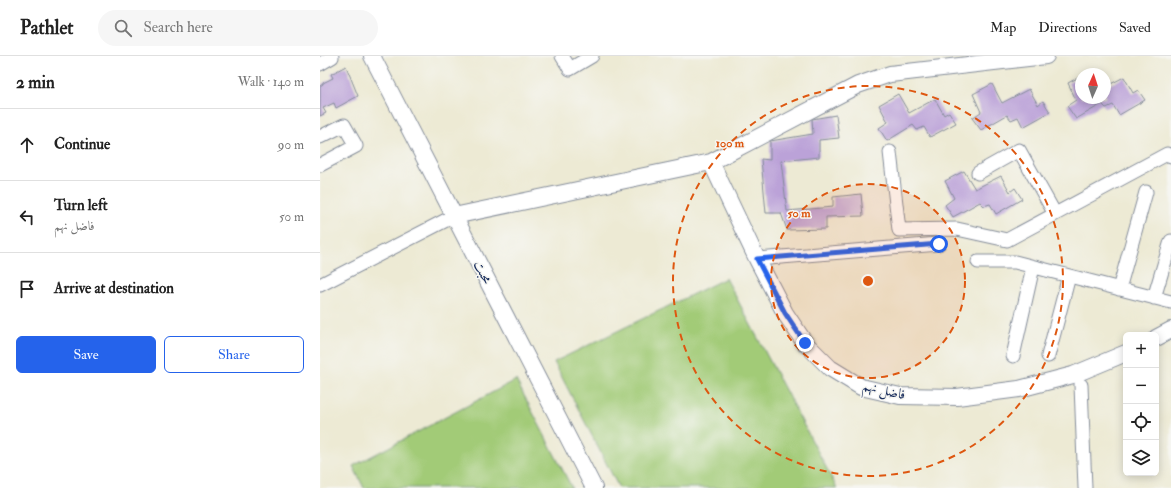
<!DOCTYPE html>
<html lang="en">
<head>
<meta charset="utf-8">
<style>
  :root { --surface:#fff; --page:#f6f6f6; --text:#222; --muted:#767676; --line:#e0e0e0; --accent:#2563eb }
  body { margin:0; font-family:"IM FELL Double Pica",Amiri,serif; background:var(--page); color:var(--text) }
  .controls { position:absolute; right:12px; bottom:12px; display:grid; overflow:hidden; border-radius:6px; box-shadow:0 2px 10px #0003 }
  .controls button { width:36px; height:36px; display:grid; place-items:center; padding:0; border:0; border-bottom:1px solid var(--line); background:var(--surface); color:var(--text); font:20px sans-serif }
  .compass { position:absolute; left:755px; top:12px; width:36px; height:36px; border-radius:50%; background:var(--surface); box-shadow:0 2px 10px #0003; rotate:3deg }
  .stop { position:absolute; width:12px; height:12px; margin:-9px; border:3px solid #2563eb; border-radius:50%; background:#fff }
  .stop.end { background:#2563eb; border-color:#fff; box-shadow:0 1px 4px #0008 }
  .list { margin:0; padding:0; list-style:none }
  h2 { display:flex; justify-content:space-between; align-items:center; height:52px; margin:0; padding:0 16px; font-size:17px }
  h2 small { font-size:13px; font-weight:400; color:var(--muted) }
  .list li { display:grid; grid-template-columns:26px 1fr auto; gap:12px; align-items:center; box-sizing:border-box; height:72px; padding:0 16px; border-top:1px solid var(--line) }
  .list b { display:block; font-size:15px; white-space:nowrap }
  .list p { margin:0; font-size:13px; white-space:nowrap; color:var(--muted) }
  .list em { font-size:13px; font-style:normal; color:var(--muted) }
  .actions { display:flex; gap:8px; padding:12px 16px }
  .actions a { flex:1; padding:9px 0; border:1px solid var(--accent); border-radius:6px; text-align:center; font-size:14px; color:var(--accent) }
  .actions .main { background:var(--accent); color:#fff }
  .icon { flex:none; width:22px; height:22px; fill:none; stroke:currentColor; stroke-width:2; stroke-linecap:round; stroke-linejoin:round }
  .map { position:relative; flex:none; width:851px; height:432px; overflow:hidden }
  header { display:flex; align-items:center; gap:24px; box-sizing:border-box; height:56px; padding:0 20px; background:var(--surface); border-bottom:1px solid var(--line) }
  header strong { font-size:19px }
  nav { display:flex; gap:22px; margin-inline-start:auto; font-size:14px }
  .search { width:280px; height:36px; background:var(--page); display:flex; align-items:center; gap:10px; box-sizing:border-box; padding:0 14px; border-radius:22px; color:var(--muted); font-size:15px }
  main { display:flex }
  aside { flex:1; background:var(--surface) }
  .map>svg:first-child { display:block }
</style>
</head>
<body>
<header>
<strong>Pathlet</strong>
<div class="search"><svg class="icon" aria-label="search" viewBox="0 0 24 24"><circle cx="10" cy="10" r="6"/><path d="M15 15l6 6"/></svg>Search here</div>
<nav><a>Map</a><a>Directions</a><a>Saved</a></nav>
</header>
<main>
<aside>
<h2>2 min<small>Walk · 140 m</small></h2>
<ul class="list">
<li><svg class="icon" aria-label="ahead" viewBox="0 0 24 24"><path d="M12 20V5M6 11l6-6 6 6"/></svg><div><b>Continue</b></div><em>90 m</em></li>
<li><svg class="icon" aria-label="left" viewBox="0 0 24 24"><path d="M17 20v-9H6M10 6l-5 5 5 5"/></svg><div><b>Turn left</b><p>فاضل نهم</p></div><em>50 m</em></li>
<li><svg class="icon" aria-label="arrive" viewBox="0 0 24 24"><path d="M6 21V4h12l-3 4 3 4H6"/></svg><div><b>Arrive at destination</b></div></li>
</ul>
<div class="actions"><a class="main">Save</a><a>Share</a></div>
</aside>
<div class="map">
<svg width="851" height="432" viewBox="0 0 851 432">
  <rect width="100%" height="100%" fill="#f6f6f2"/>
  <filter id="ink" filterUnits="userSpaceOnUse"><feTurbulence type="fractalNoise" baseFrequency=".025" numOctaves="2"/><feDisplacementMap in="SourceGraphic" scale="8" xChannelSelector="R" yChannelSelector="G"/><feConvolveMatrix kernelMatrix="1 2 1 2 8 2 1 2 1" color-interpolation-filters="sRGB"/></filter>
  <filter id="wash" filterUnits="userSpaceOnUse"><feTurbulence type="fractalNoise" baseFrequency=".012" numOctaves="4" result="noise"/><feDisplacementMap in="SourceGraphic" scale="16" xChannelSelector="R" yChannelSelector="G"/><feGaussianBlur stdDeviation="0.9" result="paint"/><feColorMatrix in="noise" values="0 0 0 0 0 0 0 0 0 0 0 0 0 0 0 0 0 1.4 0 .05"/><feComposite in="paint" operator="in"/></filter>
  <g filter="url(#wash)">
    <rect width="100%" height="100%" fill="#edead4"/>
    <path fill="#a2cb77" stroke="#5e7d6a" d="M406 222 517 432H299L234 306Z
      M196 324 252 432H44L33 410Z"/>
    <g id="blocks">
      <path fill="#bba2d8" d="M26 10 38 40 16 52 14 47 3 52 6 57 0 60V30L3 28V27L13 22 11 18Z
        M761 20V42H785V31L804 21 813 37 818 34 825 44 799 59 793 49 786 52 782 48 756 63 747 50 756 44 748 27Z
        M672 28 682 47 709 33 718 49 723 45 730 56 703 71 698 61 691 64 687 59 661 74 652 62 661 56 653 38Z
        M578 38 589 57 615 43 624 59 629 56 636 67 610 81 604 71 597 74 593 69 567 85 559 72 568 66 559 49Z
        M516 59 519 82 499 84V101L461 105 467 155 513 151V141L541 138 543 160 506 161V173L467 174 461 157H446L441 103 450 104V85L493 78 492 63Z
        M644 115 655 133 681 120 690 136 695 132 702 143 676 158 670 148 664 150 660 146 633 161 625 149 634 142 625 125Z"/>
    </g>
  </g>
  <g filter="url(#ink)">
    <use href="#blocks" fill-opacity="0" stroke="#848c99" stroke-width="1"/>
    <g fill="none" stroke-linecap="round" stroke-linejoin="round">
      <defs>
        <path id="minor" d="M242 0 250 13 272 0
          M0 8 12 1
          M0 81 24 69 36 90 0 109
          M570 96 579 174 637 173 687 184 847 98 851 100
          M658 117 699 94 735 158
          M437 203 619 188
          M658 206H695L851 246
          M0 229 134 160
          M799 233 826 136
          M834 242 851 185
          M693 300 713 211
          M728 300 749 220
          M761 329 765 432"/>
        <path id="tertiary" d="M52 0 274 432
          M391 106 437 203 465 257 485 287 510 312 541 331 580 340 637 341 699 333 753 319 806 297
          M134 160 391 106 538 29 570 18 726 0
          M836 282 851 274"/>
      </defs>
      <use href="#minor" stroke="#848c99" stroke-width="15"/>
      <use href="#tertiary" stroke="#848c99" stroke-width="18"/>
      <use href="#minor" stroke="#fff" stroke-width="13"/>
      <use href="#tertiary" stroke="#fff" stroke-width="16"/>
    </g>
  </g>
  <g fill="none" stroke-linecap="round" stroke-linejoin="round" filter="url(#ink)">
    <path stroke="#2563eb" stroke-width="5" d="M485 287 465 257 437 203 619 188"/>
  </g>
  <circle cx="548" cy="225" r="97" fill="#de5710" fill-opacity=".12"/>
  <g fill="none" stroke="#de5710" stroke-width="2" stroke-dasharray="7 5">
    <circle cx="548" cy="225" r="97"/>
    <circle cx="548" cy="225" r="195"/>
  </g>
  <g text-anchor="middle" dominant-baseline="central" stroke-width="3" stroke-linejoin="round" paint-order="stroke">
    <g font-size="14" fill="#1b2f5e" stroke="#f6f6f2">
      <text transform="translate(163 216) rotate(63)">محبت</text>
      <text transform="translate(564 334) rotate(13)">فاضل نهم</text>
    </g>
  </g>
  <circle cx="548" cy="225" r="6" fill="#de5710" stroke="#f6f6f2" stroke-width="2"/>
  <g font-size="12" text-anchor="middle" font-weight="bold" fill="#de5710" stroke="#f6f6f2" stroke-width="3" stroke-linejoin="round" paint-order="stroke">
    <text x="410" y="91">100 m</text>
    <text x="479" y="161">50 m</text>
  </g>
</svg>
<div class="controls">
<button>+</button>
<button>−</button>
<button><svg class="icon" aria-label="locate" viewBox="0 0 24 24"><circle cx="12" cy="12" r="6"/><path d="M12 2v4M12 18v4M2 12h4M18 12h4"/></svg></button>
<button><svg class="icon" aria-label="layers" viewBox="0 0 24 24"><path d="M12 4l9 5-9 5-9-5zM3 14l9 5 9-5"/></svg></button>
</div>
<svg class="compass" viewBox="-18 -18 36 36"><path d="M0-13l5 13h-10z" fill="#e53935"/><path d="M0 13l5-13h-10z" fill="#767676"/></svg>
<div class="stop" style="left:619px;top:188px"></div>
<div class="stop end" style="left:485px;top:287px"></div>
</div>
</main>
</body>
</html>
